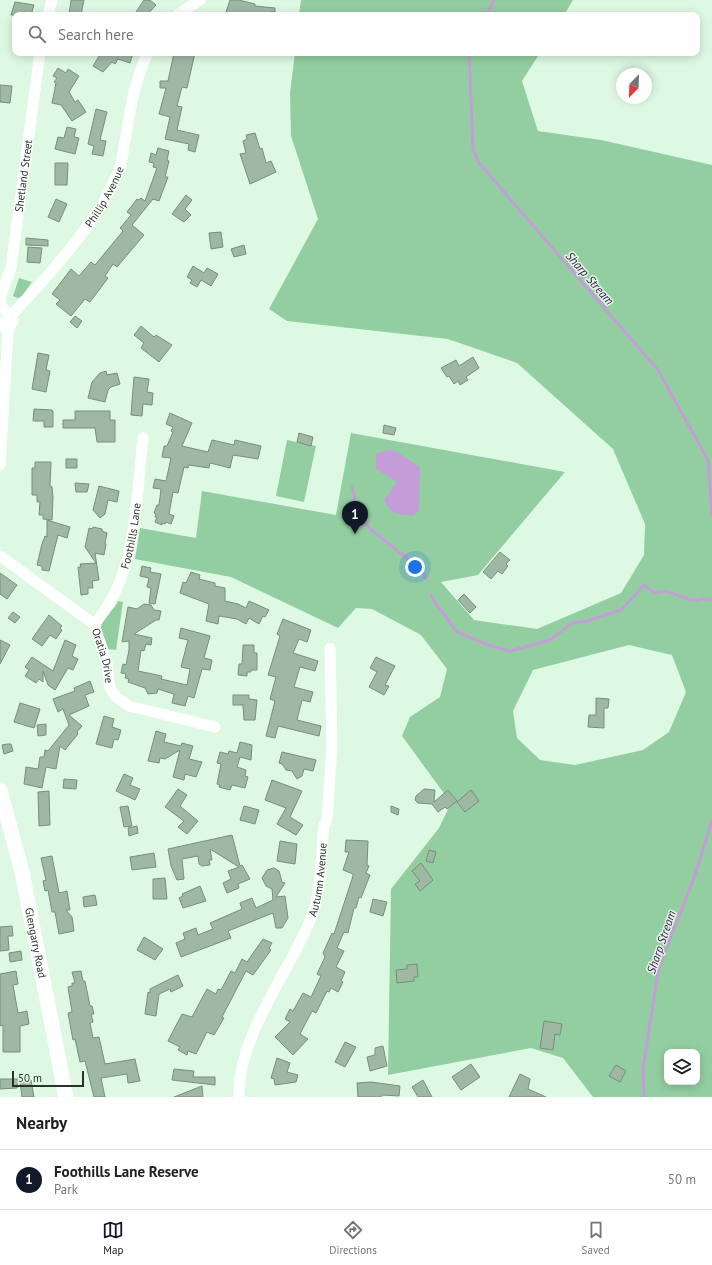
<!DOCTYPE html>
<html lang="en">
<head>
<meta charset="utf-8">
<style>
  :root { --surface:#fff; --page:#f2f2f2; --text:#202124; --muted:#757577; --line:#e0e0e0; --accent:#111827 }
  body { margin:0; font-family:"PT Sans",sans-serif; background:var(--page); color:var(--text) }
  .controls { position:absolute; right:12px; bottom:12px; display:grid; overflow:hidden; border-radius:8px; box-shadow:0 2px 10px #0003 }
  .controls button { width:36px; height:36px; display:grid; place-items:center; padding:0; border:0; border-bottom:1px solid var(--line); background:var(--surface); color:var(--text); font:20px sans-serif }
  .compass { position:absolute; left:616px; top:68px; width:36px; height:36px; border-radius:50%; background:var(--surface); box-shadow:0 2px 10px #0003; rotate:203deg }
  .scale { position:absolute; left:12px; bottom:10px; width:72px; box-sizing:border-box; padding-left:4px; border:2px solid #28322a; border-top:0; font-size:11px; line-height:14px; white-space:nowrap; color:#28322a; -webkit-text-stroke:3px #def9e3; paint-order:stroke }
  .you { position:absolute; left:415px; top:567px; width:14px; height:14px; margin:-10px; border:3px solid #fff; border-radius:50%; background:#1a73e8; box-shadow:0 0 0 6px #1a73e833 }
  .badge { display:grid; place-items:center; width:26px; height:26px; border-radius:50%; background:var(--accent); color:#fff; font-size:13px; font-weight:700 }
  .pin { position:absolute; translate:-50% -33px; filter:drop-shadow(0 1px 2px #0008) }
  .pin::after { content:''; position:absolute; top:21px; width:14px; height:12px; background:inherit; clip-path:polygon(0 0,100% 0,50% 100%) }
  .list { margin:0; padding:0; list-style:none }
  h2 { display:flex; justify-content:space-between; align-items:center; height:52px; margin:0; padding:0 16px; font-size:17px }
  h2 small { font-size:13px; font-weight:400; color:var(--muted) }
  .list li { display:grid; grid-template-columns:26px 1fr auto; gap:12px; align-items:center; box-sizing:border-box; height:60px; padding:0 16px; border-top:1px solid var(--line) }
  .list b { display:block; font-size:15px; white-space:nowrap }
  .list p { margin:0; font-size:13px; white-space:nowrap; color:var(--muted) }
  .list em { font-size:13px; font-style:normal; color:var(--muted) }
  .icon { flex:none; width:22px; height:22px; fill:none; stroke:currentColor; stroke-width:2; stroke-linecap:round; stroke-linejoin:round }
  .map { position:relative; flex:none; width:712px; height:1097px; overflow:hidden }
  .search { position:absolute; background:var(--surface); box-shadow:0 2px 10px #0003; left:12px; right:12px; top:12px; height:44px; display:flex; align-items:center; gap:10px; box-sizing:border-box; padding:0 14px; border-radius:8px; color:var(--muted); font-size:15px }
  .sheet { height:112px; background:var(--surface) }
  nav { display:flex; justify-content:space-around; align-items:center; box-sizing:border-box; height:56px; border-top:1px solid var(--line); background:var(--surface); font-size:11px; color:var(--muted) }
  nav a { display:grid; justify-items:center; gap:2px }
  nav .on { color:var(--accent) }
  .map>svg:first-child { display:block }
</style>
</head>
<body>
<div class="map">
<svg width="712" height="1097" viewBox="0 0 712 1097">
  <rect width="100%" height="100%" fill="#def9e3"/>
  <path fill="#93cea0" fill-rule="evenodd" d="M301 0H573L564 15H299Z
    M295 53H540L522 81 538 131 601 140 712 165V1097H593L563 1058 531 1048 388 1075 391 889 439 828 451 803 402 736 410 717 440 697 447 669 421 635 372 609 356 608 338 628 231 577 135 559 140 528 196 538 202 491 336 515 351 433 565 472 478 575 441 582 474 620 537 629 621 593 644 555 645 524 613 449 517 363 448 339 287 321 269 309 318 219 291 136 290 93ZM629 645 672 655 686 692 669 732 643 750 575 765 540 760 517 738 513 711 533 670ZM667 1052H697V1082H667Z
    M19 278 32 282 21 297 17 298 13 296Z
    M287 440 316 446 304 502 276 496Z
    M118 601 123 602 116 650 108 649C106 642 101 635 101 628 101 618 115 610 118 601Z"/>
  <path fill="#c49dd8" d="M387 450 395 451 420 467 419 510 413 516C397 514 392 515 384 500L397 482 376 469V454Z"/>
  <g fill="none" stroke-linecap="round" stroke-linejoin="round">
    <path stroke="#c49dd8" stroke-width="3" d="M487 15 494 0
      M469 53 473 149 479 163 658 370 708 460 712 515
      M352 487 356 504 369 528 423 571 426 579
      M431 595 434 601 457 632 491 646 510 651 550 640 572 623 587 621 621 610 644 585 655 593C672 588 676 597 691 600 698 602 704 596 712 600
      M644 1097 643 1068 659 967 694 878 712 821"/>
  </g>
  <path fill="#9fb8a4" stroke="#768f7b" d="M71 0H84L81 15H69Z
    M144 0H150L156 5 147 15H134Z
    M230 0H239L255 4V6L275 8V12H270V15H261V13L225 15Z
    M15 2 34 5 31 15 21 13V15H11Z
    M101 53H133L130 63 118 59 115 64 112 62 103 72 93 66Z
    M174 53H195L187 88 182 87 177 106 182 107 177 130 199 135 195 152 188 150 189 144 165 139 170 117 159 114 166 88H160V81H168Z
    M58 68 66 73 68 69 79 76 69 92 75 102 78 100 86 112 72 121 61 105 52 103 56 83 54 82 57 78 53 76Z
    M0 85 12 86 10 103 0 102Z
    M96 109 107 112 100 140 106 141 103 156 92 154 94 146 88 144Z
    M67 127 76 129 74 137 79 138 75 154 55 149 58 137 64 138Z
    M255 133 260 149 262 148 266 163 271 161 276 172 250 184 240 154 246 153 243 141 247 139 246 135Z
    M158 148 169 151 167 160 169 161 165 177H168L159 201 153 199 132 225 144 235 117 267 113 264 105 276 108 278 90 302 85 299 71 316 56 304 60 300 52 294 71 269 79 276 91 262 95 265 123 231 120 228 131 215 127 212 137 199 139 200 141 198 145 201 157 168 153 167 154 163 149 162 151 153 156 155Z
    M55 163H68L67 185H55Z
    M186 195 192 200 185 209 191 215 184 222 172 214Z
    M56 199 67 204 59 222 48 217Z
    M221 232 223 247 211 249 209 233Z
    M26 238 48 240V246L26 245Z
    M244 245 246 254 234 257 231 249Z
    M28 247 42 248 40 263 27 262Z
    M193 266 204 273 207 268 218 274 211 286 201 280 197 287 190 283 192 280 187 277Z
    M75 316 82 321 77 328 70 322Z
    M141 326 154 337 156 335 172 345 159 362 141 348 144 343 134 335Z
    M38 353 49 355 46 370 50 371 46 392 32 389Z
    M473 357 479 368 466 377 468 380 460 385 458 381 454 384 449 376 447 377 441 368 456 360 459 366Z
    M106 371 107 375 117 373 120 384 111 387 108 390 105 402 88 398 92 382 100 373Z
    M134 377 149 379 147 392 153 393 152 405 143 404 142 416 131 415Z
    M34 409 52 410 53 411V427H44V421H33Z
    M75 411H110V420H115V442H97L95 428H63V420H75Z
    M170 413 192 423 182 446 208 452 212 440 234 445 235 440 261 446 258 459 233 455 230 468 210 463 209 468 189 465 188 468 184 467 178 493 173 492 169 514 174 516 171 524 166 522 165 524 162 523V525L155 522 157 517H155L156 514 154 513 157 505H159L161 489 153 488 155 479 166 481 171 458 162 457 164 446H167L173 432 171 431 173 427 166 424Z
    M384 425 396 428 394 435 383 433Z
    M299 433 313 437 311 446 297 442Z
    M66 459H77V468H66Z
    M35 462H51L50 486 52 487 53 497 52 520 43 519V515H39L40 502H37V495H32V468H35Z
    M75 483 89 484 87 492H76Z
    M99 486 119 491 117 502 108 500 105 514 100 518 93 510Z
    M47 520 70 527 67 538 58 535 49 571 42 570V566L37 565 42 544 45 536 47 537Z
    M93 527 102 529V531L107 533 105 544H106L104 555 95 553 99 580 92 581 93 588H88V594L81 595 78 567H81L80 564 96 563 85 547 89 528 92 529Z
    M500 552 510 560 506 564 508 566 502 574 498 571 491 579 483 572Z
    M142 566 151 568 150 572 161 574 155 604 149 603 151 588 147 587 149 578 140 576Z
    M191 572 200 575 199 579 215 583V586L225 588V601L238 604 246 608 249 601 269 610 265 617 263 616 259 624 249 618 246 624 237 619 219 616 218 624 206 621 209 604 180 593 183 582 186 583Z
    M0 573 17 585 7 599 0 594Z
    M464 594 476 607 470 613 458 600Z
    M144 604 151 605 154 610 161 611 159 620H156L134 634 152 638 151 645 146 644 144 651 141 650 138 671 162 676 161 679 187 685 190 669 181 667 188 640 179 638 181 628 210 636 204 658 212 660 210 670 202 669 194 698 188 696 185 706 172 703 174 694 158 689 157 693 148 694 145 688 128 682 129 679 125 678 126 674 121 673 123 664 126 665 129 650V641L122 642 128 607 137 609Z
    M13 612 20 617 15 623 8 618Z
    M49 615 62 626 60 628 62 630 56 639 50 635 42 646 32 639Z
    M283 619 311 630 307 642 299 639 293 653 318 661 315 671 300 667 294 687 313 692 310 702 302 700 297 720 321 726 319 736 278 726 275 738 266 736 275 701 270 699 276 677 268 675 280 636 277 634Z
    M0 640 10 645 0 664Z
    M65 640 76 645 72 656 78 659 73 670 68 668 55 690 48 685 43 671V682L39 679 36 683 25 676 29 670 25 667 32 657 53 671Z
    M243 645H254V653H257V670H251V672H247V676L238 675 239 664H242Z
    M376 657 395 666 385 685 389 686 384 695 369 687 377 672 370 668Z
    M90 681 94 692 85 695 89 706 69 715 82 726 77 732 78 734 65 750 60 746 56 769 46 767 42 788 24 784 26 767 38 769 40 757H44L45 750 48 751 69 725 63 709 58 712 53 699 75 691 74 688Z
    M233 695H249V699L257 700 255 720H244L243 705H233Z
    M596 698 609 699 608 708H604V728L588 727 589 715H596Z
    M20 703 40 709 34 728 14 722Z
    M104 716 114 719 112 727 121 730 118 740 114 739 112 748 96 744Z
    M46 724V735L38 736 37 725Z
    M156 731 166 734 164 742 181 746 182 743 193 746 189 759 202 762 196 777 185 774 184 780 173 777 180 750 165 759 160 758 159 763 148 761Z
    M240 742 252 745 251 760 240 757 237 767 246 770 245 776 248 777 245 788 232 785 230 790 219 787 220 785 217 784 221 764 217 763 220 752 228 754 229 751 237 753Z
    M7 744H11L13 751 4 754 2 745Z
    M282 752 316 760 313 771 304 769 302 776 297 779 292 771 286 770 282 764 279 763Z
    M124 774 133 778 130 785 140 789 135 800 116 791Z
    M64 779 77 780 76 789 63 788Z
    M272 780 302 791 290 817 303 825 296 835 277 824 286 808 265 800Z
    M178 789 187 795 180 806 198 821 187 834 178 827 184 821 165 807Z
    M424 789 435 790 434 802 448 790 457 801 447 809 445 807 438 812 432 804 418 803 415 800 416 796Z
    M471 790 479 801 465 812 457 802Z
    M49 791 50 825 39 826 38 792Z
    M128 806 132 826 124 827 120 807Z
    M244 806 259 810 255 824 240 820Z
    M391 806 399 809 398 815 391 812Z
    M137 826 138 833 129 836 128 828Z
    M232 835 240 866 242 865 250 879 238 884 239 888 227 893 223 883 231 879 228 871 239 867 210 849 212 860H209L210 865 202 866 199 864 198 856 182 859 184 879 177 880 171 866 168 849Z
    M346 840 368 841 367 865 369 866 366 873 370 875 361 898 359 897 356 908H354L348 933 344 932 337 948 344 951 336 967 345 972 341 981 343 982 338 992 331 988 329 992 327 991 316 1013 312 1011 300 1034 308 1039 293 1055 275 1037 290 1022 285 1019 290 1009 293 1011 303 993 311 997 321 976 317 974 325 957 323 953 332 933 334 934 353 876V874L343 870 349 852H345Z
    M280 841 297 844 295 864 277 861Z
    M429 850 436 852 433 863 426 861Z
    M154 853 156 867 132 870 130 857Z
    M52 856 59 893 67 891 70 910H66L72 917 74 931 59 934 55 912H52L48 890 45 891 43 881 46 880 41 858Z
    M421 863 433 880 420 891 415 884 420 881 412 871Z
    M274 868 279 871 282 882 285 883 276 897 285 896 288 918 282 928H276L273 913 228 931 231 938 181 957 176 943 185 939 183 933 196 928 198 935 213 929 210 923 242 909 240 903 252 898 256 908 273 900 272 889 266 886 262 878 267 870Z
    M165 878 167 899H153V879Z
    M200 886 206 901 183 908 179 898 183 896 182 894Z
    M95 895 97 905 84 907 83 897Z
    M373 899 387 902 383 916 370 912Z
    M12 926 13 936H8L9 950 0 951V927Z
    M144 937 163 949 155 960 137 950Z
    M263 939 272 943 269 948 271 950 253 975 246 971 222 1017 224 1018 214 1035 207 1032 196 1054 188 1051 187 1055 178 1050 180 1047 168 1041 182 1014 192 1017 207 989 216 994 218 989 221 990 231 971 235 973 242 959 247 962Z
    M21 951 22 960 10 962 9 953Z
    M417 964 418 977H414V981L397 983 396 970 407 969V965Z
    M16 971 18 984 13 985 18 1013 27 1011 29 1024 20 1026V1052H3V1025L0 1026V974Z
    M81 971 83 981H85L90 1006H92L94 1014H91L93 1022 90 1023 93 1038 99 1037 105 1064 135 1059 138 1073 140 1081 128 1083 127 1074 101 1078 105 1097H94L85 1061 80 1062 75 1039 73 1040 68 1013 72 1012 68 987 72 986V983H75L72 972Z
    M178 975 183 986 171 992 170 989 159 994 156 1016 145 1014 148 992 150 993V989Z
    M544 1021 562 1024 560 1035 555 1034 553 1050 540 1048Z
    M345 1042 356 1047 345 1067 335 1062Z
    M383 1046 387 1066 370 1071 367 1057 375 1055V1048Z
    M277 1058 290 1063 287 1072 298 1075 296 1082 275 1085 274 1079 271 1078Z
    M471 1064 480 1077 461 1090 452 1077Z
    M616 1065 626 1071 620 1082 609 1076Z
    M174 1069 194 1071 193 1077H215V1085L172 1080Z
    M520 1074 530 1079 528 1089 546 1097H509Z
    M0 1079H18L17 1088 0 1089Z
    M31 1080 34 1097H22L20 1082Z
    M423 1080 432 1097H418L412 1087Z
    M371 1082 400 1086 399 1096 382 1095 381 1097H358L357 1083Z
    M202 1086 203 1097H174Z"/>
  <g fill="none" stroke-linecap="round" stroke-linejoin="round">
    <g stroke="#fff" stroke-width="11">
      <path d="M48 15 52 0"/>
      <path d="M177 15 200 0"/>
      <path id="s1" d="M0 298 11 268 40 53"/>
      <path d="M0 304 13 321 8 331 0 465"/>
      <path id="s2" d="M11 316C47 277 103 217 120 167 123 157 124 145 126 135 131 106 135 79 148 53"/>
      <path d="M0 322 8 331"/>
      <path id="s3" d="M0 556 94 624 107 663 110 688 116 697 129 706 215 727"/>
      <path id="s4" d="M94 624C137 578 136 498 143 438"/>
      <path id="s5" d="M239 1097C237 1037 289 973 311 918 322 889 321 855 324 825L327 820 332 746 330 648"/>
    </g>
    <path stroke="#fff" stroke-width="15" id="s6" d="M0 790 22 872 66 1097"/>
  </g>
  <g text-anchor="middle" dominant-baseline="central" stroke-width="3" stroke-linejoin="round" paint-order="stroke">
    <g font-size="11" fill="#28322a" stroke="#def9e3">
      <text stroke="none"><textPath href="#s1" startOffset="125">Shetland Street</textPath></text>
      <text stroke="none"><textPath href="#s2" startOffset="152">Phillip Avenue</textPath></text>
      <text stroke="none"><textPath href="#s4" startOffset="97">Foothills Lane</textPath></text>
      <text stroke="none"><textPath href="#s3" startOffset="149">Oratia Drive</textPath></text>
      <text stroke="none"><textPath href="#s5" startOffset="234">Autumn Avenue</textPath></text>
      <text stroke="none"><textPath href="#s6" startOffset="157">Glengarry Road</textPath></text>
    </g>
    <g font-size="12" font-style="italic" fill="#410e54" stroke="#def9e3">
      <text transform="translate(590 278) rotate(49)">Sharp Stream</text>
      <text transform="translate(661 942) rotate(-71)">Sharp Stream</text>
    </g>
  </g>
</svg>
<div class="controls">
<button><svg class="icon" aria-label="layers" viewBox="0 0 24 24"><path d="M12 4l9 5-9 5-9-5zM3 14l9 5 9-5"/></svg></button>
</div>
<svg class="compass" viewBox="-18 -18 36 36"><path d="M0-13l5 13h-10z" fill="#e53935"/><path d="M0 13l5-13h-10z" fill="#757577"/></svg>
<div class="scale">50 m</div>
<div class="you"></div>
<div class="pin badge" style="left:355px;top:534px">1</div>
<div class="search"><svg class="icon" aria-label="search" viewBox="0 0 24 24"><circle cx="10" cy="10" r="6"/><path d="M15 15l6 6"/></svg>Search here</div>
</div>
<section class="sheet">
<h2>Nearby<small></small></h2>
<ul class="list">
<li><span class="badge">1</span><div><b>Foothills Lane Reserve</b><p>Park</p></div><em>50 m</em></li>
</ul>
</section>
<nav>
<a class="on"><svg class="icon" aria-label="map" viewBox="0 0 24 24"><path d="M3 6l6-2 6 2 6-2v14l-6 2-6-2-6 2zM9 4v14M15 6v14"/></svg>Map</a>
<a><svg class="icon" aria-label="directions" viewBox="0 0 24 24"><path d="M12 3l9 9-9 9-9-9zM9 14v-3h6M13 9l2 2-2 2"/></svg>Directions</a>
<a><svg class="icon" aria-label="saved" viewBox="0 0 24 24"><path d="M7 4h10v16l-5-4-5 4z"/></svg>Saved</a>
</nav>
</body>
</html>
